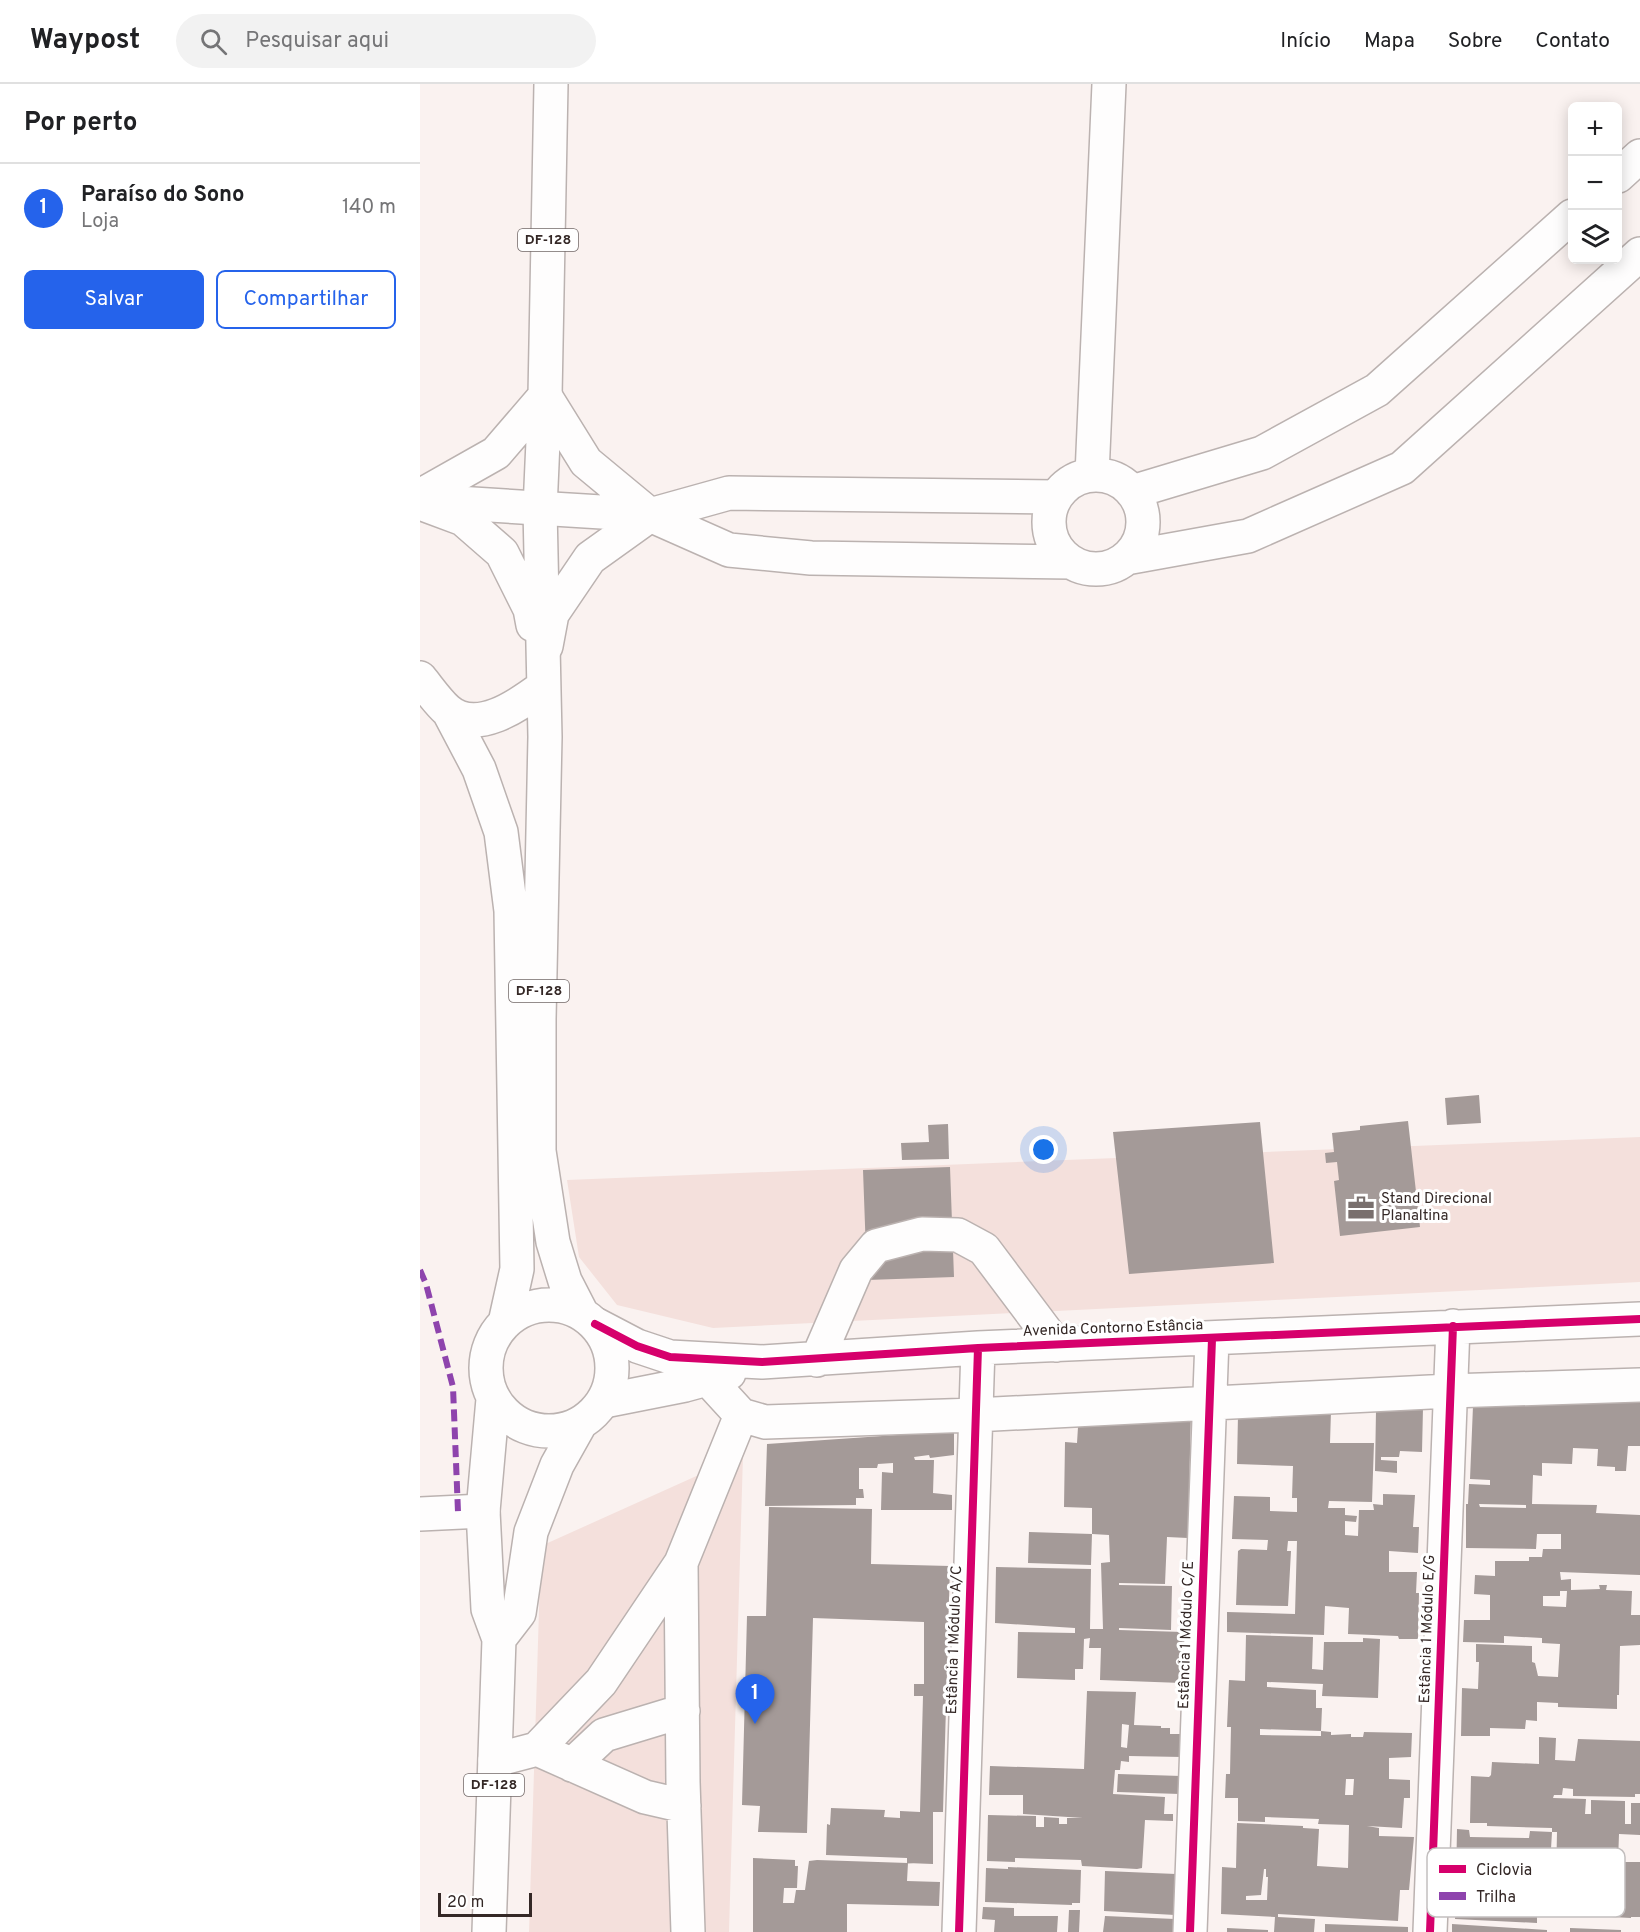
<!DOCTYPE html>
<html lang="pt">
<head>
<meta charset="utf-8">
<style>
  :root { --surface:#fff; --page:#f2f2f2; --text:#202124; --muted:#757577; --line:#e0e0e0; --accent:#2563eb }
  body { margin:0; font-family:Overpass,sans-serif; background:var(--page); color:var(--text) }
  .controls { position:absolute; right:18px; top:18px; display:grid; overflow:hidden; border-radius:9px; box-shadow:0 3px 15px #0003 }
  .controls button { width:54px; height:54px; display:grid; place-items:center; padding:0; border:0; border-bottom:2px solid var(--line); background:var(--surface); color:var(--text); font:30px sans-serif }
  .scale { position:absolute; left:18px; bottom:15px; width:94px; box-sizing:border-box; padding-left:6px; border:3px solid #342826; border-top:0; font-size:16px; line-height:21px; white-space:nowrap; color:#342826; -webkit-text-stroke:4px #fff; paint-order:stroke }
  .you { position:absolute; left:624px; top:1066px; width:21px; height:21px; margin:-15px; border:4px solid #fff; border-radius:50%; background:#1a73e8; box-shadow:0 0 0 9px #1a73e833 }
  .badge { display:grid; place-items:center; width:39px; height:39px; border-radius:50%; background:var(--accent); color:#fff; font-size:20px; font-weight:700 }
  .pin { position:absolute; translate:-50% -50px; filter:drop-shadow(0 2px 3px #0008) }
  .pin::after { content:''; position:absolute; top:32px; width:21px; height:18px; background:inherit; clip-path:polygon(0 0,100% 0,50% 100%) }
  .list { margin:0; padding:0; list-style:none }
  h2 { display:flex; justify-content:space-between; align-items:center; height:78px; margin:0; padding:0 24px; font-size:26px }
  h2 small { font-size:20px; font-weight:400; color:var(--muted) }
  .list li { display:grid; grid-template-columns:39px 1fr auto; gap:18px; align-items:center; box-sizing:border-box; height:90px; padding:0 24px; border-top:2px solid var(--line) }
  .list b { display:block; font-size:22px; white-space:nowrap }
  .list p { margin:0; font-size:20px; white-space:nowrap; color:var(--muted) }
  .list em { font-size:20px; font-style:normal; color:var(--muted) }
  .actions { display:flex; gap:12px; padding:18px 24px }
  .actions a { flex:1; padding:14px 0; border:2px solid var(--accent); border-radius:9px; text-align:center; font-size:21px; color:var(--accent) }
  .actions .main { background:var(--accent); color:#fff }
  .icon { flex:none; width:33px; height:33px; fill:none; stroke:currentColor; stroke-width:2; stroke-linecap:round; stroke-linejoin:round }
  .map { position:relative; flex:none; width:1220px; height:1848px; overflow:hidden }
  header { display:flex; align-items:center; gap:36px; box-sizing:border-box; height:84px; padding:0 30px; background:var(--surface); border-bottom:2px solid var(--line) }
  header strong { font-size:28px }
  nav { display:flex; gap:33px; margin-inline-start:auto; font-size:21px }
  .search { width:420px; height:54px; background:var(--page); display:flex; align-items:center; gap:15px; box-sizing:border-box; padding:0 21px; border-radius:33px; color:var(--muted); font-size:22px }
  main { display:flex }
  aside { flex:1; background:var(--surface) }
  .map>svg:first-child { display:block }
</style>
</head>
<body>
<header>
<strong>Waypost</strong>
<div class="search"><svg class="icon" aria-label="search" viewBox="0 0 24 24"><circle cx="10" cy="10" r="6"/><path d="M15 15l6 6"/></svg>Pesquisar aqui</div>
<nav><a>Início</a><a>Mapa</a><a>Sobre</a><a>Contato</a></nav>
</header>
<main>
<aside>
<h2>Por perto<small></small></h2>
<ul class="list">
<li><span class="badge">1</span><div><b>Paraíso do Sono</b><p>Loja</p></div><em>140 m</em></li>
</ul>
<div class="actions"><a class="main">Salvar</a><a>Compartilhar</a></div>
</aside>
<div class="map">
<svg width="1220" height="1848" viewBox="0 0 1220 1848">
  <rect width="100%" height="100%" fill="#faf2f0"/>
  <path fill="#f4e0dc" d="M1220 1053V1198L293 1244 197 1221 159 1173 147 1096Z
    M323 1371 309 1848H109L121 1462Z"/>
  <path fill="#a49a98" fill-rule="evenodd" d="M1059 1011 1061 1039 1027 1041 1025 1014Z
    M988 1037 1000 1143 920 1152 914 1097 919 1096 917 1078 906 1079 905 1069 914 1068 912 1049 940 1046V1042Z
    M840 1038 854 1179 709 1190 693 1048Z
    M528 1040 529 1075 482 1076 481 1059 509 1058 508 1041Z
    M530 1083 534 1193 447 1196 443 1086Z
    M1220 1306V1362H1208L1206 1387H1195V1383L1177 1382 1178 1365 1153 1364 1152 1380 1122 1379V1392L1113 1391 1112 1420 1177 1421 1176 1429 1220 1431V1491L1140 1488 1141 1496 1151 1495V1506L1180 1505 1179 1501H1187L1186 1506 1212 1507 1211 1531H1220V1561L1200 1562 1199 1611H1197V1625L1138 1623V1619L1117 1618V1637L1106 1636 1105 1645 1070 1644V1652H1041L1042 1604 1058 1605 1059 1578H1056V1560L1112 1562V1578L1115 1579 1118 1592 1138 1593 1140 1560 1122 1559V1554L1084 1552V1559L1043 1558 1044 1536H1070V1511L1054 1510 1055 1491 1075 1492V1477H1109V1473H1122L1123 1465H1141V1450H1117L1116 1465 1046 1464V1420H1048L1049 1400 1070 1401V1396L1050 1395 1053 1322ZM1059 1420 1106 1421V1424L1060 1423ZM1140 1507H1147L1146 1523 1123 1522V1512H1140Z
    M1003 1324 1002 1368 980 1367 979 1373H961V1376L977 1377V1389L955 1387 956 1326Z
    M911 1327 910 1359H954L952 1418 909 1417 908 1424H925V1431L937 1432 936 1438 925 1437V1451L938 1452 939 1426H954L953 1420 963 1421V1410L995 1411 993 1443H999L998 1469 969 1467V1488H997L996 1509H999L998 1555H979L978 1552 928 1550 929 1524 905 1522 904 1551 807 1548V1528L875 1530 877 1457H868L867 1467H871L868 1522 816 1521 818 1467 821 1465 847 1466 848 1456 812 1455 814 1412 850 1413V1427L877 1428V1414H872L873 1382 817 1380 818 1331Z
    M771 1328 768 1454 747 1453 745 1500 699 1499V1501L752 1502 751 1546 699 1544V1546L763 1548 762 1599 680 1596 681 1564H669L670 1554 664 1555 663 1585H655V1596L597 1594 598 1548 655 1549V1544L575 1539 576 1483 671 1485 670 1545H683L681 1479 690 1478 689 1451 672 1450 671 1481 608 1479 609 1448 672 1450V1424L644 1423 645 1358 657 1359 658 1343Z
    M534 1347V1371L510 1374 509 1371 494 1373 495 1376H514L513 1409 532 1411V1426H461L462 1388 473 1389V1379L458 1380 457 1384H439V1405H443L444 1414H436V1421L345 1422 347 1360Z
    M349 1423 452 1425 451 1480 530 1482 523 1728H513V1780L487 1779V1774L406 1771 407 1740 410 1741 411 1724 465 1726 464 1733 480 1734V1727L500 1728 503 1612H494V1600H504V1538L393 1534 387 1749 338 1748 340 1722 322 1721 327 1532H346Z
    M826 1551 893 1553 892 1585 903 1586 904 1558H943V1554L960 1555 958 1614 902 1612 903 1600 847 1598V1603L896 1606V1624H902L901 1647 840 1645V1651L901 1652V1647L911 1648V1651L931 1650V1653H943L944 1648 992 1649 991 1673 969 1674V1695L990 1696V1714H984L982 1744 947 1742 959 1744V1752L994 1753 989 1806H980L978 1837 858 1830V1833L895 1835 894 1848H854L855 1833 801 1830 802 1783 816 1784 817 1739 883 1742V1744L899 1745 897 1782 928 1784 929 1741 898 1740 899 1735 845 1733V1738L818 1737V1714H805L806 1690H810L811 1643H807L809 1596 825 1597ZM926 1695H934L933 1711H925ZM844 1785H846V1793H848L847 1816H826V1812L841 1811Z
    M667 1607 716 1608 714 1641 741 1642V1644H750V1650H763L762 1673 709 1672V1678L701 1677 700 1686H695L693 1710 745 1713 744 1730H753V1737L725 1736 722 1784 717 1785 662 1782 661 1776 595 1774V1778L567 1777 568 1731 616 1732V1743H624V1733L639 1734V1740H647V1734H663L603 1730V1711H569L570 1682 664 1685ZM702 1640 709 1641 707 1664 701 1663Z
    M1119 1653 1136 1654 1135 1676 1155 1677 1158 1655 1220 1657V1710H1215V1713L1153 1712V1705L1143 1704 1142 1711H1134L1133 1714 1166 1715 1165 1730H1171V1716L1205 1717V1740H1211V1719H1220V1751L1199 1750 1198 1778H1220V1833H1211V1834L1153 1831 1154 1807H1130V1823H1117V1839L1035 1835 1037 1801 1114 1804V1799L1036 1797 1037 1745 1049 1746 1050 1753 1109 1754 1110 1747 1132 1748V1744L1067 1742V1739H1050L1051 1692 1069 1693 1071 1691 1072 1678 1119 1680ZM1132 1748H1137L1136 1796 1131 1795V1783H1115L1116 1764 1131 1765Z
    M698 1690 761 1692 760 1710 697 1708Z
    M333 1774 375 1776V1782H378L377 1804H364L363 1819H374L376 1806H385L389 1777 397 1776 488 1779 487 1797 520 1798 519 1822 427 1820V1848H333Z
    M588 1783 661 1786 660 1819H652V1821L565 1818 566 1784 588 1785Z
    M685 1787 756 1790 755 1831 684 1827Z
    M563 1823 594 1824V1832H638L637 1848H574L575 1836 562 1835Z
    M649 1826H660L659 1848H648Z
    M685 1832 755 1835V1848H683Z
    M905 1840 988 1843V1848H905Z
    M1032 1840 1127 1846V1848H1032Z
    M807 1844 848 1846V1848H807Z
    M1150 1844 1201 1846V1848H1150Z"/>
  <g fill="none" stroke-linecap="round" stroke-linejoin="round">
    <defs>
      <path id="minor" d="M1198 92 1220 72
        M125 312 166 378 230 431 309 466 391 474 651 478
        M672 391 689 0
        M629 438a47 47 0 1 1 94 0a47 47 0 1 1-94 0Z
        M712 408 842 369 957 306 1152 132
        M5 417 230 431 309 409 636 413
        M706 474 828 452 982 384 1220 170
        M126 562 132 530 170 474 230 431
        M175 1240 217 1262 250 1273 342 1278 558 1264 1220 1235
        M397 1276 436 1186 456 1162 502 1150 538 1151 564 1165 636 1261
        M288 1295 321 1331 345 1338 555 1331 1030 1307 1220 1301
        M184 1317 265 1301 309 1289
        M0 1430 63 1427
        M261 1479 263 1698 268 1848
        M117 1665 225 1713 264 1722
        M75 1676 117 1665 181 1598 261 1479 321 1331
        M152 1681 184 1651 263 1627
        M539 1848 558 1264
        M770 1848 792 1255
        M1010 1848 1033 1242"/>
      <path id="major" d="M131 0 125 312 120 425 125 653 119 935V1067L133 1158 145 1197 162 1230
        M0 412 76 369 125 312
        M0 419 43 435 82 469 110 525 113 541
        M0 594C9 605 17 617 27 626 56 652 99 621 123 603
        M29 628 59 685 81 748 91 827 97 1185 85 1239
        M66 1284a63 63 0 1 1 126 0a63 63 0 1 1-126 0Z
        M79 1555 99 1529 111 1448 137 1381 160 1340
        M69 1848 79 1555 68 1525 63 1427 73 1315"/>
    </defs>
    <use href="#minor" stroke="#bbb2b0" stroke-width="36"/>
    <use href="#major" stroke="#bbb2b0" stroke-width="36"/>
    <use href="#minor" stroke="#fefdfd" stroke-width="33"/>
    <use href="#major" stroke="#fefdfd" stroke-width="33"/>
    <path stroke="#8e44ad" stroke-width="6" stroke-dasharray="12 6" stroke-linecap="butt" d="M0 1186 6 1200 33 1303 38 1428"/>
    <defs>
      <path id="cycleway" d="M175 1240 217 1262 250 1273 342 1278 558 1264 1220 1235
        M539 1848 558 1264
        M770 1848 792 1255
        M1010 1848 1033 1242"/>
    </defs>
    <use href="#cycleway" stroke="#fff" stroke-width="11"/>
    <use href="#cycleway" stroke="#d6006c" stroke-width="8"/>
  </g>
  <defs>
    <symbol id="office-bare" viewBox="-9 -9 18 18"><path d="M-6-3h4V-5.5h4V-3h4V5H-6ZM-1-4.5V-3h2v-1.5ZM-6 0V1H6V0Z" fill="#796f6d" stroke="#fff" stroke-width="2.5" paint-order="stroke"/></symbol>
  </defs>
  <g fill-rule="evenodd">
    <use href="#office-bare" x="922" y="1105" width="38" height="38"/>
  </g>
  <g text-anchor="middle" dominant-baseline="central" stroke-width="6" stroke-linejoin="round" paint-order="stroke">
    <g fill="#fff" stroke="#716867" stroke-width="1.5">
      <rect x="98" y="145" width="60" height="22" rx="4.5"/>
      <rect x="89" y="896" width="60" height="22" rx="4.5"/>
      <rect x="44" y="1690" width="60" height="22" rx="4.5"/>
    </g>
    <g font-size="14" font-weight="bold" fill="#342826">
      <text x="128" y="156">DF-128</text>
      <text x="119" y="907">DF-128</text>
      <text x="74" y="1701">DF-128</text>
    </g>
    <g font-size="15" fill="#342826" stroke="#fff" text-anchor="start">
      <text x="961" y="1115">Stand Direcional<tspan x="961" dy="17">Planaltina</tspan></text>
    </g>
    <g font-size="15" fill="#342826" stroke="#fff">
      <text transform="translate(693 1245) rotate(-2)">Avenida Contorno Estância</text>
      <text transform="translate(1008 1545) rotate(-88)">Estância 1 Módulo E/G</text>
      <text transform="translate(767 1551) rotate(-88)">Estância 1 Módulo C/E</text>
      <text transform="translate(535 1556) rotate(-88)">Estância 1 Módulo A/C</text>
    </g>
  </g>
  <rect x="1007" y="1764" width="198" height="69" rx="9" fill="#fff" stroke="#c2bebe" stroke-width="1.5"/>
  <rect x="1019" y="1781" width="27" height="8" fill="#d6006c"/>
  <rect x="1019" y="1808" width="27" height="8" fill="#8e44ad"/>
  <g font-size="16" fill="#342826">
    <text x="1056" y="1791">Ciclovia</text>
    <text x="1056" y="1818">Trilha</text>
  </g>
</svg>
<div class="controls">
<button>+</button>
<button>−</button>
<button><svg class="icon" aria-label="layers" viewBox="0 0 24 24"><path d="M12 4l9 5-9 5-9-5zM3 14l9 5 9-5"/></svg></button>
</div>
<div class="scale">20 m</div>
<div class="you"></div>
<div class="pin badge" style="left:335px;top:1640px">1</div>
</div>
</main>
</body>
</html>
